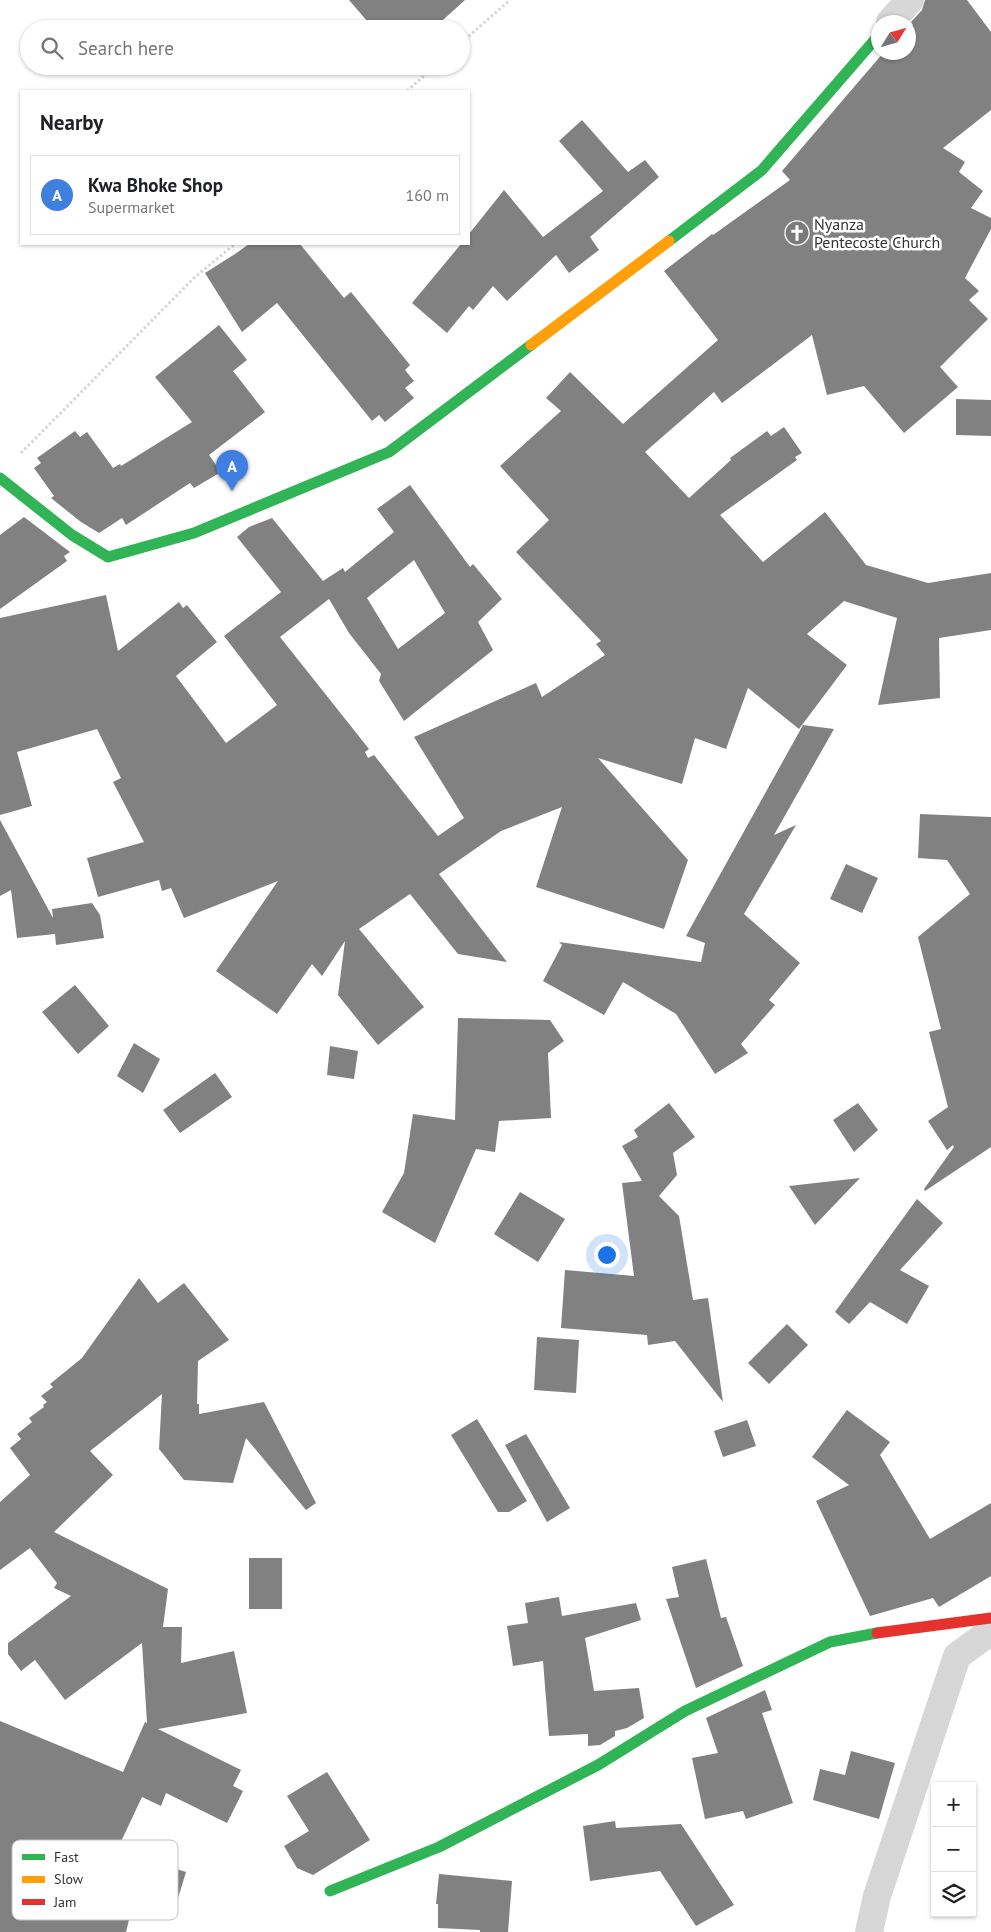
<!DOCTYPE html>
<html lang="en">
<head>
<meta charset="utf-8">
<style>
  :root { --surface:#fff; --page:#f2f2f2; --text:#202124; --muted:#757577; --line:#e0e0e0; --accent:#7a7a7a }
  body { margin:0; font-family:"PT Sans",sans-serif; background:var(--page); color:var(--text) }
  .controls { position:absolute; right:15px; bottom:15px; display:grid; overflow:hidden; border-radius:0px; box-shadow:0 1px 4px #0004 }
  .controls button { width:45px; height:45px; display:grid; place-items:center; padding:0; border:0; border-bottom:1px solid var(--line); background:var(--surface); color:var(--text); font:25px sans-serif }
  .compass { position:absolute; left:871px; top:15px; width:45px; height:45px; border-radius:50%; background:var(--surface); box-shadow:0 1px 4px #0004; rotate:53deg }
  .you { position:absolute; left:606px; top:1254px; width:18px; height:18px; margin:-12px; border:4px solid #fff; border-radius:50%; background:#1a73e8; box-shadow:0 0 0 8px #1a73e833 }
  .badge { display:grid; place-items:center; width:32px; height:32px; border-radius:50%; background:var(--accent); color:#fff; font-size:16px; font-weight:700 }
  .pin { position:absolute; translate:-50% -41px; filter:drop-shadow(0 1px 2px #0008) }
  .pin::after { content:''; position:absolute; top:26px; width:18px; height:15px; background:inherit; clip-path:polygon(0 0,100% 0,50% 100%) }
  .list { margin:0; padding:0; list-style:none }
  h2 { display:flex; justify-content:space-between; align-items:center; height:65px; margin:0; padding:0 20px; font-size:21px }
  h2 small { font-size:16px; font-weight:400; color:var(--muted) }
  .list li { display:grid; grid-template-columns:32px 1fr auto; gap:15px; align-items:center; box-sizing:border-box; height:80px; margin:0 10px 10px; padding:0 10px; border:1px solid var(--line); border-radius:0px }
  .list b { display:block; font-size:19px; white-space:nowrap }
  .list p { margin:0; font-size:16px; white-space:nowrap; color:var(--muted) }
  .list em { font-size:16px; font-style:normal; color:var(--muted) }
  .icon { flex:none; width:28px; height:28px; fill:none; stroke:currentColor; stroke-width:2; stroke-linecap:round; stroke-linejoin:round }
  .map { position:relative; flex:none; width:991px; height:1932px; overflow:hidden }
  .search { position:absolute; background:var(--surface); box-shadow:0 1px 4px #0004; left:20px; top:20px; width:450px; height:55px; display:flex; align-items:center; gap:12px; box-sizing:border-box; padding:0 18px; border-radius:28px; color:var(--muted); font-size:19px }
  .panel { position:absolute; background:var(--surface); box-shadow:0 1px 4px #0004; left:20px; top:90px; width:450px; height:155px; border-radius:0px }
  .map>svg:first-child { display:block }
</style>
</head>
<body>
<div class="map">
<svg width="991" height="1932" viewBox="0 0 991 1932">
  <rect width="100%" height="100%" fill="#fff"/>
  <path fill="#818181" fill-rule="evenodd" d="M349 0H465L433 29H374Z
    M925 0H967L991 32V110L943 148 965 162 959 172 983 191 971 208 991 218V229L965 278 979 291 969 300 988 319 940 367 958 387 904 433 864 386 827 395 812 335 722 403 714 392 645 452 689 498 731 460 730 458 767 431 771 436 784 427 802 453 795 457 797 460 720 515 763 562 825 512 866 565 928 583 991 573V630L939 638 940 698 878 705 897 618 844 601 807 634 847 665 799 729 748 688 726 749 695 738 682 784 598 758 688 860 664 929 536 887 562 807 501 831 439 874 507 962 458 954 410 894 359 929 424 1007 378 1045 338 995 345 941 322 976 312 964 277 1014 216 971 278 881 184 918 171 888 162 891 159 880 98 897 87 858 144 842 113 782 121 778 97 729 17 752 32 806 0 815V618L106 595 118 651 179 602 183 608 187 605 217 642 176 676 226 743 277 705 224 636 281 592 237 537 249 527 272 518 323 581 343 568 345 572 394 532 377 509 410 485 470 567 473 564 502 599 478 622 493 650 404 721 379 681 381 674 349 633 329 599 280 637 369 749 365 752 368 758 374 755 438 836 464 818 414 737 536 683 542 697 605 655 596 644 601 641 516 552 549 520 500 466 561 411 546 398 570 372 623 424 718 340 664 271 712 234 713 235 790 180 782 171 884 52H908V28L913 25 911 22 922 10ZM414 560 445 613 398 649 367 598Z
    M582 120 628 172 645 160 659 177 590 237 599 250 569 273 556 255 507 301 493 286 473 310 469 306 447 333 412 303 461 244H469V234L504 190 543 237 603 191 559 141Z
    M249 244H300L344 298 351 292 410 365 405 370 414 381 405 388 414 398 385 422 379 415 372 421 277 303 242 332 205 273 235 254Z
    M219 325 247 360 233 371 265 412 209 455 221 472 194 488 190 483 126 525 122 518 99 533 81 522 51 498 54 496 34 468 41 463 37 458 75 431 80 437 87 432 113 468 120 464 121 466 192 422 155 377Z
    M956 399 991 400V436L956 435Z
    M24 517 70 552 64 556 67 561 0 609V535Z
    M803 725 834 729 774 835 796 825 744 914 800 963 769 1000 775 1005 741 1044 748 1053 715 1074 676 1014 623 982 604 1015 543 981 562 945 559 942 701 962 705 943 686 936Z
    M920 814 991 817V1147L925 1191 924 1189 954 1147 953 1145 947 1150 928 1121 948 1107 929 1032 941 1029 918 937 970 894 947 860 918 858Z
    M0 820 53 918 52 909 92 903 100 915 104 938 56 945 55 934 17 938 11 890 0 896Z
    M846 864 878 878 862 913 830 899Z
    M75 985 109 1026 78 1054 42 1012Z
    M458 1018 550 1020 564 1041 548 1053 551 1118 499 1121 495 1152 476 1149 435 1243 382 1212 404 1173 413 1114 455 1120Z
    M134 1043 160 1059 143 1093 117 1076Z
    M330 1046 358 1051 354 1079 327 1075Z
    M215 1073 232 1097 180 1133 163 1110Z
    M669 1103 695 1137 673 1153 677 1175 659 1196 679 1216 693 1300 708 1298 723 1402 675 1341 648 1345 647 1335 561 1328 565 1270 634 1276 622 1183 642 1181 622 1146 638 1137 634 1130Z
    M858 1103 878 1130 854 1152 833 1120Z
    M860 1178 815 1225 789 1186Z
    M520 1192 565 1219 538 1262 494 1234Z
    M917 1199 943 1223 900 1270 929 1286 907 1324 870 1302 849 1324 835 1312Z
    M139 1278 158 1303 184 1283 229 1340 198 1361 197 1404H199V1414L264 1402 316 1503 306 1510 246 1438 233 1483 184 1480 159 1449 162 1394 90 1451 113 1475 54 1532 168 1589 163 1627H182L181 1663 234 1651 247 1713 158 1729 241 1770 233 1786 243 1791 227 1823 166 1793 161 1806 142 1797 117 1850 186 1872 175 1908 135 1896 126 1932H0V1721L123 1772 145 1722 147 1723 142 1643 65 1700 35 1660 21 1671 8 1654V1643L71 1596 54 1588 57 1583 30 1548 0 1570V1502L30 1475 10 1448 21 1439 17 1434 32 1422 29 1418 44 1407 43 1405 47 1402 41 1396 53 1387 50 1384 82 1358Z
    M787 1324 808 1345 769 1384 748 1363Z
    M537 1337 579 1340 576 1393 534 1390Z
    M847 1410 890 1442 880 1455 930 1539 991 1503V1576L939 1607 933 1598 870 1616 816 1501 849 1485 812 1457Z
    M477 1419 527 1501 509 1512H498L451 1435Z
    M747 1420 756 1446 723 1457 714 1431Z
    M526 1434 570 1508 547 1522 505 1445Z
    M249 1558H282V1609H249Z
    M706 1559 721 1618 726 1617 743 1666 696 1688 666 1599 679 1597 672 1567Z
    M559 1597 562 1616 636 1603 641 1620 585 1638 594 1691 639 1688 644 1718 627 1728 615 1731V1736L600 1745 588 1746V1734L549 1736 543 1661 513 1666 507 1626 528 1623 525 1603Z
    M765 1690 772 1710 762 1713 793 1803 746 1819 743 1811 705 1819 692 1758 718 1753 706 1718Z
    M851 1751 895 1763 879 1819 813 1800 820 1769 845 1775Z
    M327 1772 370 1840 313 1875 297 1868 284 1846 309 1831 287 1796Z
    M615 1821 616 1828 681 1824 734 1905 696 1926 660 1871 590 1881 583 1826Z
    M439 1874 512 1881 508 1932H480V1930L438 1928V1904H436Z"/>
  <g fill="none" stroke-linecap="round" stroke-linejoin="round">
    <path stroke="#d6d6d6" stroke-width="3" stroke-dasharray="2.5 2.5" stroke-linecap="butt" d="M461 43 510 0
      M407 91 435 66
      M21 453 195 277 235 244"/>
    <path stroke="#d7d7d7" stroke-width="28" d="M890 22 910 0
      M869 1932 877 1896 957 1656 991 1631"/>
    <path stroke="#30b455" stroke-width="11" d="M669 241 762 170 878 36
      M0 478 72 535 108 557 194 533 389 452 531 345
      M330 1891 439 1847 598 1765 685 1711 830 1642 877 1633"/>
    <path stroke="#ff9f0a" stroke-width="11" d="M531 345 669 241"/>
    <path stroke="#e5322d" stroke-width="11" d="M877 1633 991 1618"/>
  </g>
  <defs>
    <symbol id="church-disc" viewBox="-11 -11 22 22"><circle r="9.5" fill="#7a7a7a" stroke="#fff"/><path d="M-1.2-6h2.4v3.5h3.3v2.4h-3.3V6h-2.4V-.1h-3.3v-2.4h3.3Z" fill="#fff"/></symbol>
  </defs>
  <g fill-rule="evenodd">
    <use href="#church-disc" x="783" y="219" width="28" height="28"/>
  </g>
  <g text-anchor="middle" dominant-baseline="central" stroke-width="5" stroke-linejoin="round" paint-order="stroke">
    <g font-size="16" fill="#333" stroke="#fff" text-anchor="start">
      <text x="814" y="224">Nyanza<tspan x="814" dy="18">Pentecoste Church</tspan></text>
    </g>
  </g>
  <rect x="12" y="1840" width="166" height="80" rx="8" fill="#fff" stroke="#c2c2c2" stroke-width="1"/>
  <rect x="22" y="1854" width="23" height="6" fill="#30b455"/>
  <rect x="22" y="1876" width="23" height="7" fill="#ff9f0a"/>
  <rect x="22" y="1899" width="23" height="6" fill="#e5322d"/>
  <g font-size="14" fill="#333">
    <text x="54" y="1862">Fast</text>
    <text x="54" y="1884">Slow</text>
    <text x="54" y="1907">Jam</text>
  </g>
</svg>
<div class="controls">
<button>+</button>
<button>−</button>
<button><svg class="icon" aria-label="layers" viewBox="0 0 24 24"><path d="M12 4l9 5-9 5-9-5zM3 14l9 5 9-5"/></svg></button>
</div>
<svg class="compass" viewBox="-18 -18 36 36"><path d="M0-13l5 13h-10z" fill="#e53935"/><path d="M0 13l5-13h-10z" fill="#757577"/></svg>
<div class="you"></div>
<div class="pin badge" style="left:232px;top:491px;background:#3f7fe0">A</div>
<div class="search"><svg class="icon" aria-label="search" viewBox="0 0 24 24"><circle cx="10" cy="10" r="6"/><path d="M15 15l6 6"/></svg>Search here</div>
<section class="panel">
<h2>Nearby<small></small></h2>
<ul class="list">
<li><span class="badge" style="background:#3f7fe0">A</span><div><b>Kwa Bhoke Shop</b><p>Supermarket</p></div><em>160 m</em></li>
</ul>
</section>
</div>
</body>
</html>
